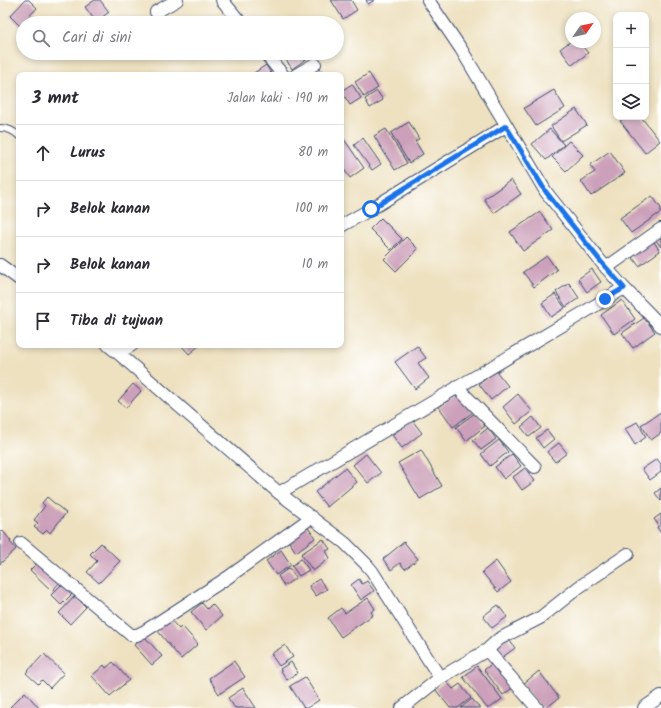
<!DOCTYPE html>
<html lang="id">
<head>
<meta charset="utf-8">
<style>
  :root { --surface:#fff; --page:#f7f7f7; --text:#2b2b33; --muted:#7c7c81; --line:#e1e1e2 }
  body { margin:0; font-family:Kalam,sans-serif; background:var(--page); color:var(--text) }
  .controls { position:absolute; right:12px; top:12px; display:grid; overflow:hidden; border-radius:8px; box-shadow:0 2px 6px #0003 }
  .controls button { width:36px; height:36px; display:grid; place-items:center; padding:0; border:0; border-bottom:1px solid var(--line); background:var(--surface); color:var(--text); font:20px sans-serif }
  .compass { position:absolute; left:565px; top:12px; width:36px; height:36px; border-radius:50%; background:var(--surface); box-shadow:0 2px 6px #0003; rotate:56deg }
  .stop { position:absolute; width:12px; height:12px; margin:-9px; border:3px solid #1a73e8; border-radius:50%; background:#fff }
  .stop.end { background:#1a73e8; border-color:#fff; box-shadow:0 1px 4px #0008 }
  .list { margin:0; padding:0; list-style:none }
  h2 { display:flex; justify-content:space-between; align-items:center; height:52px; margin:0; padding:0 16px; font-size:17px }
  h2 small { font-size:13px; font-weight:400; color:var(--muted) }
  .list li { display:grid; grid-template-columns:26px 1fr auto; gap:12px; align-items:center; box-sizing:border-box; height:56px; padding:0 16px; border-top:1px solid var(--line) }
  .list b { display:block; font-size:15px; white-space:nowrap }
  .list em { font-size:13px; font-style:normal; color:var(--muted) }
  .icon { flex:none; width:22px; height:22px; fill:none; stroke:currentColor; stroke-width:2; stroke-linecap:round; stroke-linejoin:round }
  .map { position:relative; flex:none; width:661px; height:708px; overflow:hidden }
  .search { position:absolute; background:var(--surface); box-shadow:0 2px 6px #0003; left:16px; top:16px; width:328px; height:44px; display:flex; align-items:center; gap:10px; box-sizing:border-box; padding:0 14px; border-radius:22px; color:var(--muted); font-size:15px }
  .panel { position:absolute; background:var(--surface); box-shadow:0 2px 6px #0003; left:16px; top:72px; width:328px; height:276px; border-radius:8px }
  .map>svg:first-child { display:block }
</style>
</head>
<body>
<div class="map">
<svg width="661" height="708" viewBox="0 0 661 708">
  <rect width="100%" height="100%" fill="#fff"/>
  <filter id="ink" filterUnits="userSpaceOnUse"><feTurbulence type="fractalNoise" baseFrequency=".025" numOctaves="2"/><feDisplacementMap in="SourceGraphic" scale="8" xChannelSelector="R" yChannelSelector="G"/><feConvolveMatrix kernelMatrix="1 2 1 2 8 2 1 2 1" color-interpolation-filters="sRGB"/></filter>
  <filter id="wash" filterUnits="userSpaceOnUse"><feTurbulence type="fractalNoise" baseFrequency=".012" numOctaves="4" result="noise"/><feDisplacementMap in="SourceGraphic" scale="16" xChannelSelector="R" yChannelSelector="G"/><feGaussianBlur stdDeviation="0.9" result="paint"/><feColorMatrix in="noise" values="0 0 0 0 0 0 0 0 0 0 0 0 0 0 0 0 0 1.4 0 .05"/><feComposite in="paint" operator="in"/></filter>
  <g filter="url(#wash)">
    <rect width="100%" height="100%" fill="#eee1c0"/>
    <g id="blocks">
      <path fill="#cca0ba" d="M25 0H29L37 8 20 26 10 16Z
        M95 0H100L109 12 96 22 85 7Z
        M331 0H351L357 10 343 19Z
        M366 0H375L368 4Z
        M571 41V42H579L588 53 572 65 560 49Z
        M292 53H306L309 57 292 69 285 58Z
        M266 65 272 75H251Z
        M320 68 324 75H310Z
        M369 73 378 88 364 97 355 82Z
        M352 84 361 98 350 105 341 91Z
        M554 90 565 108 536 126 524 108Z
        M377 91 383 100 370 108 365 99Z
        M576 109 587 125 561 141 551 126Z
        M625 117H641L660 141 645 153 620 121Z
        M409 122 419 139 415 141 423 154 409 163 391 133Z
        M386 129 407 163 395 170 374 136Z
        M550 129 564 145 546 160 532 144Z
        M341 135 364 168 350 178 341 165Z
        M363 138 381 164 372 170 354 145Z
        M569 141 583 155 566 171 552 157Z
        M610 151 625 173 591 196 581 181 595 172 590 165Z
        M511 180 521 194 494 213 484 199Z
        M652 196 661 208V212L631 233 620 218Z
        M540 212 553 230 523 251 510 232Z
        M381 218 402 239 391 250 370 229Z
        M661 235V247L655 239Z
        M406 237 418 249 396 271 384 259Z
        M652 239 660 251 639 266 630 254Z
        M547 256 557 270 534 287 523 272Z
        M592 269 601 282 587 292 578 279Z
        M569 283 579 298 566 307 556 292Z
        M555 294 565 308 551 317 542 303Z
        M622 300 635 319 614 334 601 315Z
        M644 318 655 332 633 348 622 333Z
        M181 345H200L189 354Z
        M417 346 426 358 418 363 429 378 415 389 395 362Z
        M496 371 508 386 491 400 479 384Z
        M133 384 141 391 126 408 118 401Z
        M459 393 473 412 453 427 439 407Z
        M518 394 532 411 516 424 503 407Z
        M661 412V433L651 440 641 425Z
        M475 413 485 426 466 441 456 427Z
        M533 417 541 428 529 437 521 427Z
        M412 420 422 433 402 448 392 435Z
        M637 422 646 437 635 445 625 429Z
        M488 428 496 439 481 450 473 440Z
        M547 430 554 439 543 448 536 438Z
        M499 440 508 452 490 466 481 454Z
        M559 443 567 453 555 462 547 452Z
        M421 450 442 486 420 499 398 463Z
        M366 454 381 473 368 483 353 465Z
        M512 454 521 466 504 479 495 467Z
        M657 459 661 464V472L650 480 642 469Z
        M345 468 357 482 327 507 315 492Z
        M525 468 535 481 522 490 513 477Z
        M661 488V501L655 493Z
        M47 497 66 513 50 533 47 530 43 534 34 527 38 523 34 520 45 506 42 503Z
        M661 514V533L657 527 659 526 654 519Z
        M307 526 315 538 296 552 287 539Z
        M2 530 11 541 10 542 16 549 0 564V532Z
        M323 539 330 549 326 551 330 558 313 571 301 554Z
        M404 542 418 559 405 569 400 563 391 570 383 559Z
        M101 543 120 561 99 583 87 572 97 561 90 554Z
        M281 550 291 565 276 575 266 561Z
        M301 559 309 570 299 576 292 566Z
        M40 560 61 581 52 591 30 570Z
        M496 561 511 582 498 592 482 572Z
        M289 568 296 578 284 586 278 576Z
        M319 579 327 589 316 596 309 586Z
        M359 579 362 584 367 581 374 591 361 600 351 585Z
        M63 583 73 593 61 605 51 595Z
        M75 596 86 607 70 624 59 613Z
        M368 598 375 609 371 612 373 615 341 637 328 618 341 608 345 613Z
        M202 603 207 609 212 604 222 616 206 630 191 612Z
        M498 605 507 617 492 628 483 616Z
        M170 619 179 629 182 626 198 644 181 659 157 630Z
        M144 636 162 656 152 665 134 645Z
        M507 637 515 648 500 659 491 649Z
        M285 645 293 657 279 666 271 654Z
        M44 654 64 673 50 688 42 680 38 684 26 673Z
        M234 661 245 677 219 694 209 678Z
        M495 661 515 686 503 695 484 670Z
        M113 662 129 680 110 696 92 676 104 665 106 668Z
        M291 662 298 673 287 680 280 669Z
        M477 666 502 699 490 708H487L463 677Z
        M539 671 559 698 546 708H541L523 684Z
        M305 677 319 700 307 708H304L290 686Z
        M446 681 453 689 460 684 471 698 458 708H450L435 689Z
        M243 688 256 708H235L228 698Z
        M25 692 39 708H11L10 707Z
        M472 699 480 708H461Z"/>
    </g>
  </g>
  <g filter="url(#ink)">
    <use href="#blocks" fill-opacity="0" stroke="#3b4a6d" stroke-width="1"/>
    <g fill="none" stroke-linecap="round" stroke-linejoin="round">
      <defs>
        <path id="lane" d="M0 128C7 128 14 131 19 136"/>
        <path id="street" d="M222 0 241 23
          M156 12 177 0
          M265 53 283 75
          M296 75 315 64
          M341 226 371 209 506 126
          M0 265 19 279
          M606 268 661 229
          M624 288 661 326
          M108 345 118 353 279 493 345 543 366 564 372 571 440 678 402 708
          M118 353 132 345
          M457 387 535 467
          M279 493 578 316 624 288 602 263 546 192 461 49 428 0
          M21 543 131 635H137L145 631 227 578 312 517
          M487 650 537 708
          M440 678 487 650 499 639 540 618 579 587 628 554
          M644 708 661 696"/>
      </defs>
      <use href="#lane" stroke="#3b4a6d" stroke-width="8"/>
      <use href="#street" stroke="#3b4a6d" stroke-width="14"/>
      <use href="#lane" stroke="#fff" stroke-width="6"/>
      <use href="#street" stroke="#fff" stroke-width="12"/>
    </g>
  </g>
  <g fill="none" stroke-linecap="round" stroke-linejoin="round" filter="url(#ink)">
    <path stroke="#1a73e8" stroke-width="5" d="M371 209 506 126 546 192 602 263 624 288 605 299"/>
  </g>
</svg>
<div class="controls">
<button>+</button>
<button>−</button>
<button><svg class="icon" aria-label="layers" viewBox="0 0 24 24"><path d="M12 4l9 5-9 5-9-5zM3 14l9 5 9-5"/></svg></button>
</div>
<svg class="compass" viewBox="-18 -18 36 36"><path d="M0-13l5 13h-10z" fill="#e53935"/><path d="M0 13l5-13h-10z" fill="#7c7c81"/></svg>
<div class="stop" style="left:371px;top:209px"></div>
<div class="stop end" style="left:605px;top:299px"></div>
<div class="search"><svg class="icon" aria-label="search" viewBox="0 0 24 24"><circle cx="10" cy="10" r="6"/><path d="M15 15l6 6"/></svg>Cari di sini</div>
<section class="panel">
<h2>3 mnt<small>Jalan kaki · 190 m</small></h2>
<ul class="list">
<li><svg class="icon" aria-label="ahead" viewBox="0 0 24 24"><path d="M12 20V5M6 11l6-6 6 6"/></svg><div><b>Lurus</b></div><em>80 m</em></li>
<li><svg class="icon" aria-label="right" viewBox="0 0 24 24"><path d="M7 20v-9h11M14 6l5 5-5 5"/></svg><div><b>Belok kanan</b></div><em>100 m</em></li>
<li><svg class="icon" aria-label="right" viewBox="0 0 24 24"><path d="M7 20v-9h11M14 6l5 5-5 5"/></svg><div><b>Belok kanan</b></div><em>10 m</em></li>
<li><svg class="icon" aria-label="arrive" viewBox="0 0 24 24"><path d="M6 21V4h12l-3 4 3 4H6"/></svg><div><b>Tiba di tujuan</b></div></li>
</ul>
</section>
</div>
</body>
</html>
